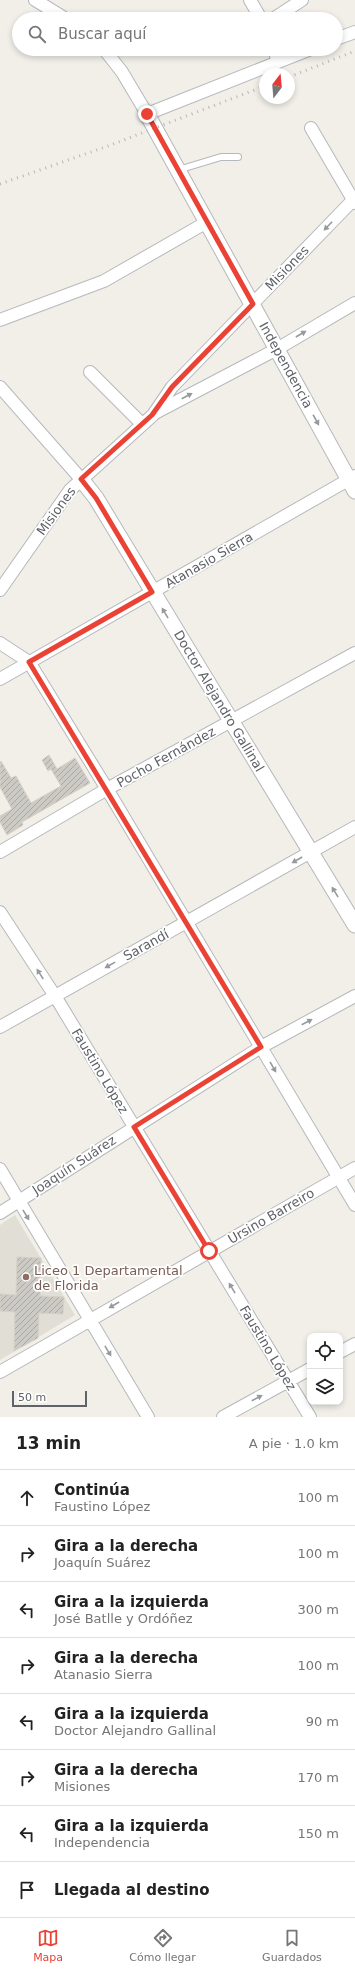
<!DOCTYPE html>
<html lang="es">
<head>
<meta charset="utf-8">
<style>
  :root { --surface:#fff; --page:#f6f6f6; --text:#222; --muted:#767676; --line:#e0e0e0; --accent:#ea4335 }
  body { margin:0; font-family:"DejaVu Sans",sans-serif; background:var(--page); color:var(--text) }
  .controls { position:absolute; right:12px; bottom:12px; display:grid; overflow:hidden; border-radius:8px; box-shadow:0 2px 6px #0003 }
  .controls button { width:36px; height:36px; display:grid; place-items:center; padding:0; border:0; border-bottom:1px solid var(--line); background:var(--surface); color:var(--text); font:20px sans-serif }
  .compass { position:absolute; left:259px; top:68px; width:36px; height:36px; border-radius:50%; background:var(--surface); box-shadow:0 2px 6px #0003; rotate:16deg }
  .scale { position:absolute; left:12px; bottom:10px; width:75px; box-sizing:border-box; padding-left:4px; border:2px solid #5f6368; border-top:0; font-size:11px; line-height:14px; white-space:nowrap; color:#5f6368; -webkit-text-stroke:3px #fff; paint-order:stroke }
  .stop { position:absolute; width:12px; height:12px; margin:-9px; border:3px solid #ea4335; border-radius:50%; background:#fff }
  .stop.end { background:#ea4335; border-color:#fff; box-shadow:0 1px 4px #0008 }
  .list { margin:0; padding:0; list-style:none }
  h2 { display:flex; justify-content:space-between; align-items:center; height:52px; margin:0; padding:0 16px; font-size:17px }
  h2 small { font-size:13px; font-weight:400; color:var(--muted) }
  .list li { display:grid; grid-template-columns:26px 1fr auto; gap:12px; align-items:center; box-sizing:border-box; height:56px; padding:0 16px; border-top:1px solid var(--line) }
  .list b { display:block; font-size:15px; white-space:nowrap }
  .list p { margin:0; font-size:13px; white-space:nowrap; color:var(--muted) }
  .list em { font-size:13px; font-style:normal; color:var(--muted) }
  .icon { flex:none; width:22px; height:22px; fill:none; stroke:currentColor; stroke-width:2; stroke-linecap:round; stroke-linejoin:round }
  .map { position:relative; flex:none; width:355px; height:1417px; overflow:hidden }
  .search { position:absolute; background:var(--surface); box-shadow:0 2px 6px #0003; left:12px; right:12px; top:12px; height:44px; display:flex; align-items:center; gap:10px; box-sizing:border-box; padding:0 14px; border-radius:22px; color:var(--muted); font-size:15px }
  .sheet { height:500px; background:var(--surface) }
  nav { display:flex; justify-content:space-around; align-items:center; box-sizing:border-box; height:56px; border-top:1px solid var(--line); background:var(--surface); font-size:11px; color:var(--muted) }
  nav a { display:grid; justify-items:center; gap:2px }
  nav .on { color:var(--accent) }
  .map>svg:first-child { display:block }
</style>
</head>
<body>
<div class="map">
<svg width="355" height="1417" viewBox="0 0 355 1417">
  <defs>
    <pattern id="building-hatch" width="6" height="6" patternUnits="userSpaceOnUse"><rect width="6" height="6" fill="#cccac5"/><path d="M-1 1l2-2M0 6l6-6M5 7l2-2" fill="none" stroke="#a9a8a4"/></pattern>
  </defs>
  <rect width="100%" height="100%" fill="#f1efe8"/>
  <path fill="#e1ded6" d="M15 1215 75 1315 0 1360V1225Z"/>
  <path fill="url(#building-hatch)" stroke="#d6d1c6" d="M49 755 57 769 75 758 90 783 22 822 23 825 7 835 0 822V816L12 809 0 787V762L1 761 11 778 16 776 31 803 61 786 51 769 48 771 42 760Z
    M17 1257 41 1258 40 1296 64 1297 63 1314 39 1313 38 1338 14 1351 15 1312 0 1311V1294L16 1295Z"/>
  <g fill="none" stroke-linecap="round" stroke-linejoin="round">
    <defs>
      <path id="service" d="M178 170 221 157H238"/>
      <path id="minor" d="M35 0 66 19
        M250 0 261 19
        M273 19 302 0
        M336 39 355 32
        M104 49 122 72 147 114 311 49
        M274 49 278 62
        M311 128 355 203
        M0 320 104 281 207 222
        M90 372 142 424
        M0 387 81 479
        M155 413 277 349 355 303
        M0 590 70 490 153 415 172 387 355 198
        M0 643 29 662 107 789 355 1205
        M0 679 355 476
        M0 852 107 789 355 653
        M0 912 55 996 310 1417
        M0 1027 355 827
        M0 1169 148 1417
        M0 1213 261 1047 355 996
        M340 1352 355 1344
        M0 1372 355 1168
        M223 1417 310 1369"/>
      <path id="tertiary" d="M147 114 355 491
        M81 479 96 498 355 925"/>
    </defs>
    <use href="#service" stroke="#b5b8bc" stroke-width="8"/>
    <use href="#minor" stroke="#b5b8bc" stroke-width="14"/>
    <use href="#tertiary" stroke="#b5b8bc" stroke-width="17"/>
    <use href="#service" stroke="#fff" stroke-width="6"/>
    <use href="#minor" stroke="#fff" stroke-width="12"/>
    <use href="#tertiary" stroke="#fff" stroke-width="15"/>
    <path stroke="#b6b7b8" stroke-width="3" stroke-dasharray="1 5" stroke-linecap="butt" d="M289 77 355 51
      M0 184 108 146 265 86"/>
  </g>
  <defs><path id="oneway-solid" d="M-6-.8H1V-3.2L6.5 0L1 3.2V.8H-6Z"/></defs>
  <g fill="#979a9d">
    <use href="#oneway-solid" transform="translate(328 226) rotate(134)"/>
    <use href="#oneway-solid" transform="translate(301 334) rotate(-30)"/>
    <use href="#oneway-solid" transform="translate(187 396) rotate(-28)"/>
    <use href="#oneway-solid" transform="translate(316 420) rotate(61)"/>
    <use href="#oneway-solid" transform="translate(165 613) rotate(-121)"/>
    <use href="#oneway-solid" transform="translate(297 860) rotate(150)"/>
    <use href="#oneway-solid" transform="translate(335 892) rotate(-121)"/>
    <use href="#oneway-solid" transform="translate(110 965) rotate(151)"/>
    <use href="#oneway-solid" transform="translate(40 974) rotate(-123)"/>
    <use href="#oneway-solid" transform="translate(307 1022) rotate(-28)"/>
    <use href="#oneway-solid" transform="translate(273 1067) rotate(60)"/>
    <use href="#oneway-solid" transform="translate(26 1215) rotate(59)"/>
    <use href="#oneway-solid" transform="translate(232 1288) rotate(-121)"/>
    <use href="#oneway-solid" transform="translate(114 1305) rotate(150)"/>
    <use href="#oneway-solid" transform="translate(108 1351) rotate(59)"/>
    <use href="#oneway-solid" transform="translate(257 1398) rotate(-28)"/>
  </g>
  <g fill="none" stroke-linecap="round" stroke-linejoin="round">
    <path stroke="#ea4335" stroke-width="5" d="M147 114 253 304 172 387 152 415 81 479 96 498 152 592 29 662 261 1047 134 1127 209 1251"/>
  </g>
  <circle fill="#8d6e63" stroke="#fff" stroke-width="1.5" cx="26" cy="1277" r="4"/>
  <g text-anchor="middle" dominant-baseline="central" stroke-width="3.5" stroke-linejoin="round" paint-order="stroke">
    <g font-size="13" fill="#5f6368" stroke="#fff">
      <text transform="translate(287 268) rotate(-46)">Misiones</text>
      <text transform="translate(286 365) rotate(61)">Independencia</text>
      <text transform="translate(56 511) rotate(-54)">Misiones</text>
      <text transform="translate(209 560) rotate(-30)">Atanasio Sierra</text>
      <text transform="translate(219 701) rotate(59)">Doctor Alejandro Gallinal</text>
      <text transform="translate(166 757) rotate(-29)">Pocho Fernández</text>
      <text transform="translate(146 945) rotate(-29)">Sarandí</text>
      <text transform="translate(100 1071) rotate(59)">Faustino López</text>
      <text transform="translate(74 1165) rotate(-33)">Joaquín Suárez</text>
      <text transform="translate(271 1216) rotate(-30)">Ursino Barreiro</text>
      <text transform="translate(268 1348) rotate(59)">Faustino López</text>
    </g>
    <g font-size="13" fill="#785e54" stroke="#fff" text-anchor="start">
      <text x="34" y="1270">Liceo 1 Departamental<tspan x="34" dy="15">de Florida</tspan></text>
    </g>
  </g>
</svg>
<div class="controls">
<button><svg class="icon" aria-label="locate" viewBox="0 0 24 24"><circle cx="12" cy="12" r="6"/><path d="M12 2v4M12 18v4M2 12h4M18 12h4"/></svg></button>
<button><svg class="icon" aria-label="layers" viewBox="0 0 24 24"><path d="M12 4l9 5-9 5-9-5zM3 14l9 5 9-5"/></svg></button>
</div>
<svg class="compass" viewBox="-18 -18 36 36"><path d="M0-13l5 13h-10z" fill="#e53935"/><path d="M0 13l5-13h-10z" fill="#767676"/></svg>
<div class="scale">50 m</div>
<div class="stop" style="left:209px;top:1251px"></div>
<div class="stop end" style="left:147px;top:114px"></div>
<div class="search"><svg class="icon" aria-label="search" viewBox="0 0 24 24"><circle cx="10" cy="10" r="6"/><path d="M15 15l6 6"/></svg>Buscar aquí</div>
</div>
<section class="sheet">
<h2>13 min<small>A pie · 1.0 km</small></h2>
<ul class="list">
<li><svg class="icon" aria-label="ahead" viewBox="0 0 24 24"><path d="M12 20V5M6 11l6-6 6 6"/></svg><div><b>Continúa</b><p>Faustino López</p></div><em>100 m</em></li>
<li><svg class="icon" aria-label="right" viewBox="0 0 24 24"><path d="M7 20v-9h11M14 6l5 5-5 5"/></svg><div><b>Gira a la derecha</b><p>Joaquín Suárez</p></div><em>100 m</em></li>
<li><svg class="icon" aria-label="left" viewBox="0 0 24 24"><path d="M17 20v-9H6M10 6l-5 5 5 5"/></svg><div><b>Gira a la izquierda</b><p>José Batlle y Ordóñez</p></div><em>300 m</em></li>
<li><svg class="icon" aria-label="right" viewBox="0 0 24 24"><path d="M7 20v-9h11M14 6l5 5-5 5"/></svg><div><b>Gira a la derecha</b><p>Atanasio Sierra</p></div><em>100 m</em></li>
<li><svg class="icon" aria-label="left" viewBox="0 0 24 24"><path d="M17 20v-9H6M10 6l-5 5 5 5"/></svg><div><b>Gira a la izquierda</b><p>Doctor Alejandro Gallinal</p></div><em>90 m</em></li>
<li><svg class="icon" aria-label="right" viewBox="0 0 24 24"><path d="M7 20v-9h11M14 6l5 5-5 5"/></svg><div><b>Gira a la derecha</b><p>Misiones</p></div><em>170 m</em></li>
<li><svg class="icon" aria-label="left" viewBox="0 0 24 24"><path d="M17 20v-9H6M10 6l-5 5 5 5"/></svg><div><b>Gira a la izquierda</b><p>Independencia</p></div><em>150 m</em></li>
<li><svg class="icon" aria-label="arrive" viewBox="0 0 24 24"><path d="M6 21V4h12l-3 4 3 4H6"/></svg><div><b>Llegada al destino</b></div></li>
</ul>
</section>
<nav>
<a class="on"><svg class="icon" aria-label="map" viewBox="0 0 24 24"><path d="M3 6l6-2 6 2 6-2v14l-6 2-6-2-6 2zM9 4v14M15 6v14"/></svg>Mapa</a>
<a><svg class="icon" aria-label="directions" viewBox="0 0 24 24"><path d="M12 3l9 9-9 9-9-9zM9 14v-3h6M13 9l2 2-2 2"/></svg>Cómo llegar</a>
<a><svg class="icon" aria-label="saved" viewBox="0 0 24 24"><path d="M7 4h10v16l-5-4-5 4z"/></svg>Guardados</a>
</nav>
</body>
</html>
